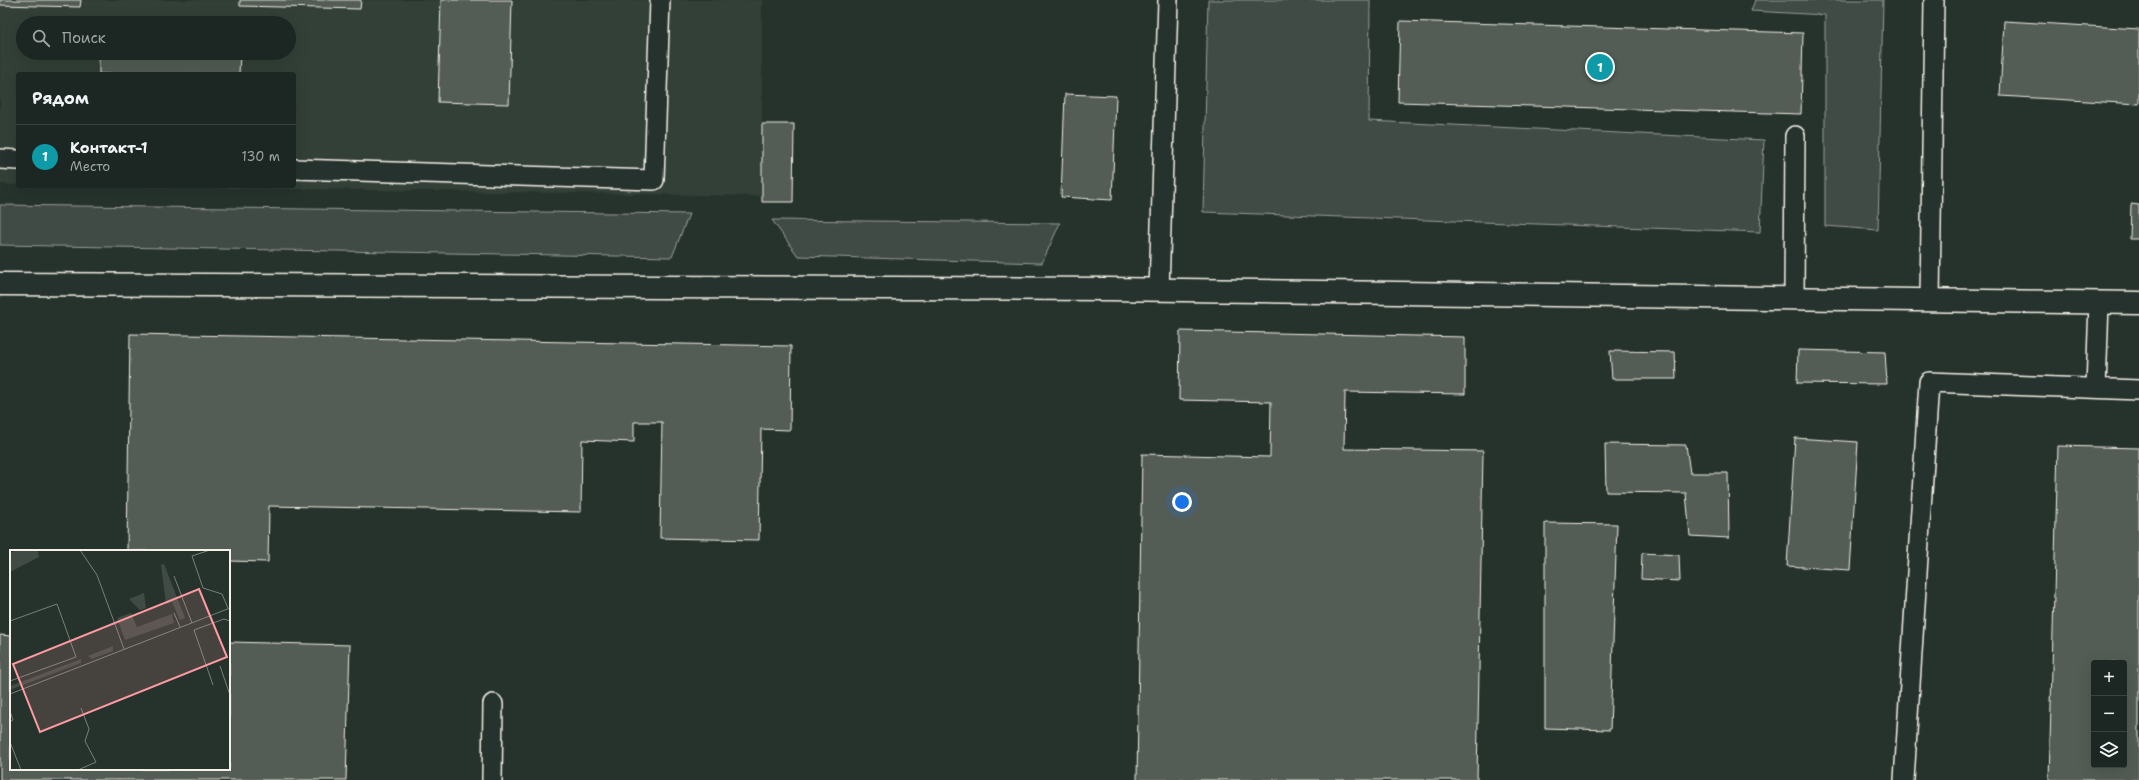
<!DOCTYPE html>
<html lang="ru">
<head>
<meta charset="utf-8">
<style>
  :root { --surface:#1c2622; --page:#252e2a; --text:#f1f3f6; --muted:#a0a5a5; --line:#3a4340; --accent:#ff9aa2 }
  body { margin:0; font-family:"Shantell Sans",sans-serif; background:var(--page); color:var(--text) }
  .controls { position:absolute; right:12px; bottom:12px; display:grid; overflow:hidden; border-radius:4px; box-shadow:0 4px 16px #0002 }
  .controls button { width:36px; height:36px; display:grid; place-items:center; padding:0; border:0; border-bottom:1px solid var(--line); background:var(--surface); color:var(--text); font:20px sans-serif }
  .you { position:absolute; left:1182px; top:502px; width:14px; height:14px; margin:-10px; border:3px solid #fff; border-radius:50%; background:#1a73e8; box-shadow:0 0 0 6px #1a73e833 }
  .badge { display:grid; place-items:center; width:26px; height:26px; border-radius:50%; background:var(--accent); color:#fff; font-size:13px; font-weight:700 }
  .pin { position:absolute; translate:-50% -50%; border:2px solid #fff; box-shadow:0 1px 4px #0006 }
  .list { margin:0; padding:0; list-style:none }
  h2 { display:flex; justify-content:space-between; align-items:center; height:52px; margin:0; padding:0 16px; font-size:17px }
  h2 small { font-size:13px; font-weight:400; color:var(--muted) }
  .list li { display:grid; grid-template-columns:26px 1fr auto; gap:12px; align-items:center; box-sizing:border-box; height:64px; padding:0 16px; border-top:1px solid var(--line) }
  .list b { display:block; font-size:15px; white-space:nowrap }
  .list p { margin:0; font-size:13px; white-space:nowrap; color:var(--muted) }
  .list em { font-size:13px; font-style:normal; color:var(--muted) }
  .icon { flex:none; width:22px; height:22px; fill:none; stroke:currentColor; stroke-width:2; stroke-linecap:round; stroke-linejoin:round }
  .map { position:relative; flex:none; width:2139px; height:780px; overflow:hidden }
  .search { position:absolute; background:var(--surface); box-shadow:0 4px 16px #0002; left:16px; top:16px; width:280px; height:44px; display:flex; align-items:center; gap:10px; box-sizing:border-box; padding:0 14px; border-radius:22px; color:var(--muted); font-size:15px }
  .panel { position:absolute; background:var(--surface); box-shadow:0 4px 16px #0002; left:16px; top:72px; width:280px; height:116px; border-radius:4px }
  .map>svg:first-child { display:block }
</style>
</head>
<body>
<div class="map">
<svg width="2139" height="780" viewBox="0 0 2139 780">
  <rect width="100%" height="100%" fill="#26332d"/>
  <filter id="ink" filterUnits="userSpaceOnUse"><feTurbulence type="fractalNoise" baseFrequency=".025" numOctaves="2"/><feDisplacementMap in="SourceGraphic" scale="8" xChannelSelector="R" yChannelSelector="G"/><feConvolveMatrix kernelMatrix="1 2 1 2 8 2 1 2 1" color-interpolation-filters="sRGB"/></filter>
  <g filter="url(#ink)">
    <path fill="#333f39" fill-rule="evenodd" d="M0 0H762V196L101 186H294V74H18V185L0 184ZM23 23H289V53H23Z"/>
    <path fill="#414b45" stroke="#9a9e96" d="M1208 0H1370L1369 121 1764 140 1760 232 1203 212Z
      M1755 0H1883L1878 230 1825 226V15L1751 11Z
      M0 205 689 214 672 257 0 245Z
      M772 220 1060 223 1042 263 798 256Z"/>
    <path fill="#525c55" stroke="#f4f1e8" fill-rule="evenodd" d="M0 0H81L80 7 0 5Z
      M240 0H361L360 9 240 6Z
      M441 0H512L509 104 438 102Z
      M1400 21 1803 33 1801 114 1398 102Z
      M2004 21 2139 29V104L2000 96Z
      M99 53H240L239 74H99Z
      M1065 94 1116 96 1112 200 1061 197Z
      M762 124H794L793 202H762Z
      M2131 204 2139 205V239H2130Z
      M1180 331 1465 337V394L1345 392 1344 449 1483 451 1477 780H1137L1142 454 1270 457 1271 402 1179 400Z
      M130 334 791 346 790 430 761 429 759 540 660 538 662 422H634V442L582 440 581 512 269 506 268 562 229 561V551H127Z
      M1798 350 1885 352 1887 384 1797 383Z
      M1610 351 1675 352 1676 379H1612Z
      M1795 438 1858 442 1850 570 1787 566Z
      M1605 444 1686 445 1690 473H1728L1729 538 1690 536 1686 493 1606 492Z
      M2058 446 2139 448V780H2049ZM2094 663H2124V765H2094Z
      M1545 523 1617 524 1610 730 1545 728Z
      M1642 553 1679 555 1680 581 1641 579Z
      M0 635 11 636V769H229V642L350 645 346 780H0Z"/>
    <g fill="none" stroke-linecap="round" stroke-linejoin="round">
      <defs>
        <path id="service" d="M0 159 18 160
          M294 169 654 180 660 0
          M1159 290 1168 0
          M1794 299 1795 136
          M1930 300 1934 0
          M2096 388 2099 303
          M492 780 493 704
          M1904 780 1929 382 2139 390"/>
        <path id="minor" d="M0 284 1107 289 2139 303"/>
      </defs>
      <use href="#service" stroke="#f4f1e8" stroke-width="22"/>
      <use href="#minor" stroke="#f4f1e8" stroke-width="25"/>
      <use href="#service" stroke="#26332d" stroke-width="19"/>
      <use href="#minor" stroke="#26332d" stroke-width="22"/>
    </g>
  </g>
  <g transform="translate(10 550)">
    <rect width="220" height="220" fill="#26332d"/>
    <path d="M7 0H28L29 7 0 22V3ZM154 14 175 68 170 70 162 52 156 54 151 15ZM134 43 136 58 130 60 119 49ZM121 63 127 77 162 64 164 73 115 90 107 68ZM103 96V101L82 109 78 106ZM71 109V113L0 140V136Z" fill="#414b45"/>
    <path fill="none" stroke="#787f78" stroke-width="1" d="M70 0 87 25 114 99M200 0 182 6 193 38 212 44 218 58M164 26 182 73M164 63 170 77M0 71 47 54 66 107 0 131M210 116 220 145M203 135 184 80 214 69 220 71M0 144 220 58M0 161 3 170 0 172M0 192 11 220M68 220 86 212 75 191 79 179 71 158"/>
    <path fill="#ff9aa2" fill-opacity="0.15" stroke="#ff9aa2" stroke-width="2" d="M189 39 217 107 30 182 3 114Z"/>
    <rect width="220" height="220" fill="none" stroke="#f4f1e8" stroke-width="2"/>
  </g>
</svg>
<div class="controls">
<button>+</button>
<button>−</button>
<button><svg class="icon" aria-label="layers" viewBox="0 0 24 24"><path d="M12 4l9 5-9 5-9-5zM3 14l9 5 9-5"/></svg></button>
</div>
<div class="you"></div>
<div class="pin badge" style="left:1600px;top:67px;background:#0f9aa8">1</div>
<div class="search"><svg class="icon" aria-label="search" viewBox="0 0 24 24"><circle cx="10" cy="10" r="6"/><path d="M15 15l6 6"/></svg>Поиск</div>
<section class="panel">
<h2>Рядом<small></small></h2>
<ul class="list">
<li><span class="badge" style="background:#0f9aa8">1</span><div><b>Контакт-1</b><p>Место</p></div><em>130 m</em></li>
</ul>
</section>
</div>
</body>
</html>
